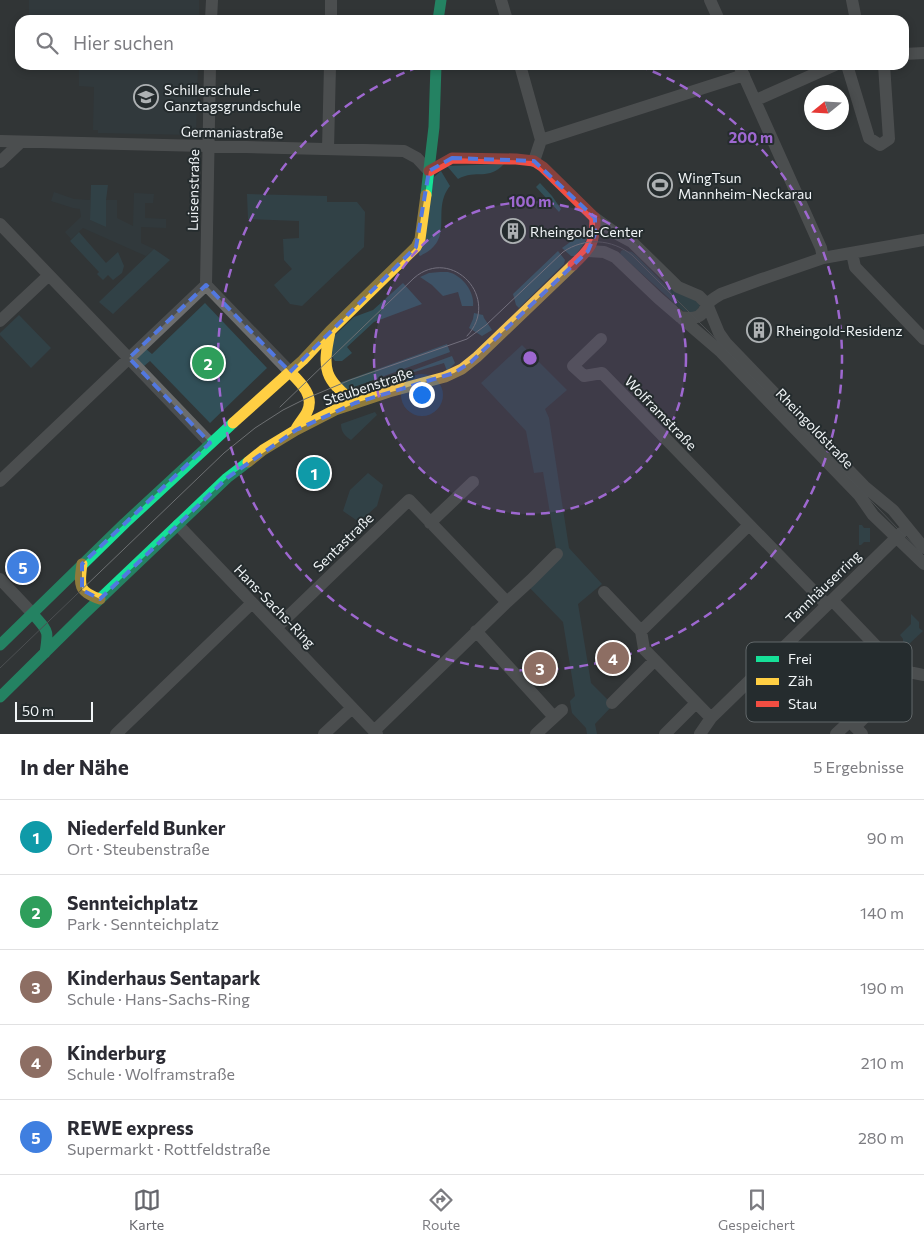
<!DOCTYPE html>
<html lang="de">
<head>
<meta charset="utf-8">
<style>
  :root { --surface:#fff; --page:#f2f2f3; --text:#2b2b33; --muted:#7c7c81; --line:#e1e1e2; --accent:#66676d }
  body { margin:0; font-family:Commissioner,sans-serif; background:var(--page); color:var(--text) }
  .compass { position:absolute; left:804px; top:85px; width:45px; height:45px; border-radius:50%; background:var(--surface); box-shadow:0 2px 8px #0003; rotate:252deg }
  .scale { position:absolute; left:15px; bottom:12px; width:78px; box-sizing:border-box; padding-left:5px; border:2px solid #f0f4f6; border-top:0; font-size:14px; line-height:18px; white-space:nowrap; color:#f0f4f6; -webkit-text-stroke:4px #252c2e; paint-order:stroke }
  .you { position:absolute; left:421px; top:394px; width:18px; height:18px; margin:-12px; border:4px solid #fff; border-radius:50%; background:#1a73e8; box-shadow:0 0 0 8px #1a73e833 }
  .badge { display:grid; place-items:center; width:32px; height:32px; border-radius:50%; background:var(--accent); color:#fff; font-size:16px; font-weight:700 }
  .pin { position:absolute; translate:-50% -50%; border:2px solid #fff; box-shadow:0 1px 5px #0006 }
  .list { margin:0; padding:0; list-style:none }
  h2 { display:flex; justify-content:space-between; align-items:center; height:65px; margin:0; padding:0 20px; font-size:21px }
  h2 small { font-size:16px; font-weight:400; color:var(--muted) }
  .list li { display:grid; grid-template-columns:32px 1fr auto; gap:15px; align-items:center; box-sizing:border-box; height:75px; padding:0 20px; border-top:1px solid var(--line) }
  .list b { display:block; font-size:19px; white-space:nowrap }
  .list p { margin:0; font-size:16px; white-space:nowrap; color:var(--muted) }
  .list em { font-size:16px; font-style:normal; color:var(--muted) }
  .icon { flex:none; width:28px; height:28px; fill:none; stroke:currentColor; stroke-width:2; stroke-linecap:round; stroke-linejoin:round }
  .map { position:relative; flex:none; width:924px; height:734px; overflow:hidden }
  .search { position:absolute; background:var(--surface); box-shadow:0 2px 8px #0003; left:15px; right:15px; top:15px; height:55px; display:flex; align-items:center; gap:12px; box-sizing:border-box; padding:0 18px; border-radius:15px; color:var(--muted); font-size:19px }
  .sheet { height:440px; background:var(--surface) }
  nav { display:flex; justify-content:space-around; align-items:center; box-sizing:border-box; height:70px; border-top:1px solid var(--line); background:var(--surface); font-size:14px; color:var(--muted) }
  nav a { display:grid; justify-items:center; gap:2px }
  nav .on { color:var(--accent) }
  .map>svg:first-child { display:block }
</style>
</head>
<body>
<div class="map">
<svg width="924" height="734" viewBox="0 0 924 734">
  <rect width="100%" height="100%" fill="#313536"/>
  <path fill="#313f43" d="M29 0H199V20H29Z
    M79 65H198L196 135 98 133V130H93L94 87 79 86Z
    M54 192 74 199 90 200V220L106 227V200H117V218L133 226 134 193 154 194 153 203H145V218L166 219V228L141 227V243L154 249 146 256 83 228 71 239 65 232 81 217 80 209 73 208 51 201Z"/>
  <path fill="#325059" d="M504 164C489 181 476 169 458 179L447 166Z
    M441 171 450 186C430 211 457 239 420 256L419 255 434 177Z
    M540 183 552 196 561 209 559 212 536 187Z
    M91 185H108L106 200V227L90 220Z
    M247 194 327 196V202H357L365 212 364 247 302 306 290 304 274 285 292 269 284 260 283 239 299 238V221L248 219Z
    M79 232 106 263 118 252 124 266 122 273 113 280 108 275 103 280 97 274 99 272 70 241Z
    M578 237 588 238 575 256H571L562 248 573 240Z
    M154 249 170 260 113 314 99 302Z
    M623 250 632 252 637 256 667 287 701 303 696 313 683 311 620 254 621 251Z
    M558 251 565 260 564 264 519 308 516 305 513 294Z
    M440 272C442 272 445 272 448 272 462 275 475 292 473 306H462L458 292 443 296 432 285 420 277 429 273Z
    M403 283 422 304 374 322 347 347 352 353 342 361H335L331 355 333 337 354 317 373 310Z
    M205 303 267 368 210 423 150 361 144 366 136 358 146 349 152 354Z
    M474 313 483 315 484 318 492 330 482 336 469 328 473 319Z
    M19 315 51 348 31 368 0 335V333Z
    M447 344 450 352 346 390 339 383Z
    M522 345 567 390 545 409 549 418 569 548 602 584 578 604 591 683 613 705 595 724 597 734H587L586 728 572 713 570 701 575 696 563 622 526 584 557 554 543 472 534 473 526 431 481 383Z
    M452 356 455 363 447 371 444 363 401 376 400 375Z
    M392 378 391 382 362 396 350 393Z
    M375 412 377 415 351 440C345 436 341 432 341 424Z
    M368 473 383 485 377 506 359 522 343 511 350 490Z
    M859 525H862L864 528H870V542H864L861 545H859Z
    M911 614 919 622V628L923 631 908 645H905L903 642V639L900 635 911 624Z"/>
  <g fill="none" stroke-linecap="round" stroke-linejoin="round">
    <path stroke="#6c6d6d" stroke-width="12" d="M501 0 507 20
      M710 0 719 20
      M852 0 856 20
      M211 20 212 0
      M331 20V0
      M904 54 924 53
      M520 65 541 140 534 161
      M739 65 821 248 823 258
      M847 65 869 138 880 145 889 139 884 65
      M756 100 835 65
      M541 140 744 75
      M0 141 404 151 417 158 429 171
      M328 149 330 65
      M0 162 21 142
      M595 218 617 234 632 242 678 287 699 296 707 304 719 333 726 343 864 486 893 510 924 548
      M0 224 210 443
      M588 251 604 252 615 257 658 298 721 352 859 495 873 515 924 564
      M852 253 855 267 924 339
      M206 285 210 65
      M206 285 290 372
      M680 317C688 318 698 320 703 312 705 310 705 307 707 305 710 300 716 297 721 294L762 279 823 258 924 240
      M0 321 49 275
      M601 339 573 366 584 376 602 373 827 605
      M0 481 206 285
      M430 523 473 482
      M178 525 377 734
      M0 579 33 614
      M604 592 641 631 644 649 711 718
      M832 600 899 670 924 675
      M507 602 531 580 557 554
      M276 628 409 500 507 602 374 731
      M476 631 554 717
      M641 631 749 525
      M781 649 862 734
      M612 703 655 660
      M855 727 910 672
      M116 734 252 603
      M324 734 352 708
      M536 734 562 710
      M665 734 696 703
      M700 734 711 718 901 533
      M836 734 850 721"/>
    <path stroke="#16e098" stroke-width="11" d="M438 20 441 0
      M426 195 434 127 436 65
      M33 614C48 632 49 629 45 653
      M0 645 125 523 233 423
      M0 697 83 615 227 478 248 462"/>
    <path stroke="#ffcf43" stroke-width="11" d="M330 332C322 370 324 379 355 403
      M290 372C301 383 315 396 307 412 304 418 299 423 296 429
      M233 423 303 360 330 331 416 247 420 239 426 195
      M248 462 263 450 296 430 335 410 389 392 445 377 462 369 477 357 573 265
      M82 564C79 585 78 592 100 599"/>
    <path stroke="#f24e42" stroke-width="11" d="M429 171 452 158 516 159 534 161 543 167 595 218C595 244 591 248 573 265"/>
    <path stroke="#6d7072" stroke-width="1" d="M280 407 414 278C452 245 502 299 467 336
      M0 668 224 453 255 428 283 410 305 399 350 380 467 339 486 325 563 252C585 237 612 239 632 255L708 331 924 556"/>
  </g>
  <path d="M0 0H924V734H0ZM452 158 534 161 595 218V234L588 251 471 362 454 373 355 403 296 430 227 478 100 599 82 590V564L210 443 129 358 206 285 290 372 416 247 429 171Z" fill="#313536" fill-opacity=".55" fill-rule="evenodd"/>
  <path fill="none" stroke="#5278e0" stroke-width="4" stroke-dasharray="10 6" stroke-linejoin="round" d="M452 158 534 161 595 218V234L588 251 471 362 454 373 355 403 296 430 227 478 100 599 82 590V564L210 443 129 358 206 285 290 372 416 247 429 171Z"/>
  <circle cx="530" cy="358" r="156" fill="#9e68d0" fill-opacity=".12"/>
  <g fill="none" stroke="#9e68d0" stroke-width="2.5" stroke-dasharray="9 6">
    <circle cx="530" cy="358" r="156"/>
    <path d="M639 66A312 312 0 1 1 421 66"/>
  </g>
  <defs>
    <symbol id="school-ring" viewBox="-11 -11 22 22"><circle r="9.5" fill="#252c2e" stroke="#adb1b3" stroke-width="1.5"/><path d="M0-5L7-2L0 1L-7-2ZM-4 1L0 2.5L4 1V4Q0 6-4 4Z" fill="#adb1b3"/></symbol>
    <symbol id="stadium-ring" viewBox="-11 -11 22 22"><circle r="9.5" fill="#252c2e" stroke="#adb1b3" stroke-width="1.5"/><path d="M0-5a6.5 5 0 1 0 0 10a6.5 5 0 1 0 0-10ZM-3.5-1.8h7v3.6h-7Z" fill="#adb1b3"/></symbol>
    <symbol id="building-ring" viewBox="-11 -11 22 22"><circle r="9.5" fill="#252c2e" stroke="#adb1b3" stroke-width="1.5"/><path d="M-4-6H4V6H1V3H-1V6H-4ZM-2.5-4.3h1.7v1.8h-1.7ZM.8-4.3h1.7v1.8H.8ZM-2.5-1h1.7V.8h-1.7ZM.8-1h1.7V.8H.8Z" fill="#adb1b3"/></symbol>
  </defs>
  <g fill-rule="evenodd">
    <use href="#school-ring" x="132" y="83" width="28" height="28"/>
    <use href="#stadium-ring" x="646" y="171" width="28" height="28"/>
    <use href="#building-ring" x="499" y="217" width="28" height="28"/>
    <use href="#building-ring" x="745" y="316" width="28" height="28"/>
  </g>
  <g text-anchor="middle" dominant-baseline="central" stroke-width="4" stroke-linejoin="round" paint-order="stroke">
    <g font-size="14" fill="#f0f4f6" stroke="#252c2e" text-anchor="start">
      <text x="164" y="89">Schillerschule -<tspan x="164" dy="16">Ganztagsgrundschule</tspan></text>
      <text x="678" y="177">WingTsun<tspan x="678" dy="16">Mannheim-Neckarau</tspan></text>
      <text x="530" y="231">Rheingold-Center</text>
      <text x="776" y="330">Rheingold-Residenz</text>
    </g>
    <g font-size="14" fill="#f0f4f6" stroke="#252c2e">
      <text transform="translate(232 132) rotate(1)">Germaniastraße</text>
      <text transform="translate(193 190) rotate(-89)">Luisenstraße</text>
      <text transform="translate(368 386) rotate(-18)">Steubenstraße</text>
      <text transform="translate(661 413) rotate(46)">Wolframstraße</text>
      <text transform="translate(815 428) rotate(46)">Rheingoldstraße</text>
      <text transform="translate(343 542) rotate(-44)">Sentastraße</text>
      <text transform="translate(823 587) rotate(-44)">Tannhäuserring</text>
      <text transform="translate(275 606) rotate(46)">Hans-Sachs-Ring</text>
    </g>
  </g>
  <rect x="746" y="642" width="166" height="80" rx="8" fill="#252c2e" stroke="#62686a" stroke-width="1"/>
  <rect x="756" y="656" width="23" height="6" fill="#16e098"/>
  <rect x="756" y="678" width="23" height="7" fill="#ffcf43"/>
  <rect x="756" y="701" width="23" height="6" fill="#f24e42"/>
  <g font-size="14" fill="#f0f4f6">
    <text x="788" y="664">Frei</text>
    <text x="788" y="686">Zäh</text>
    <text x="788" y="709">Stau</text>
  </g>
  <circle cx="530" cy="358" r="8" fill="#9e68d0" stroke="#252c2e" stroke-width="2.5"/>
  <g font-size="15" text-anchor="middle" font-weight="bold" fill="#9e68d0" stroke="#252c2e" stroke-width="4" stroke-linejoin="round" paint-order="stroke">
    <text x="751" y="143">200 m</text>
    <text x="530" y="207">100 m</text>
  </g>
</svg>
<svg class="compass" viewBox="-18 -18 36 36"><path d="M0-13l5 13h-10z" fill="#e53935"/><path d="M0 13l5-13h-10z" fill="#7c7c81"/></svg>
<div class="scale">50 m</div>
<div class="you"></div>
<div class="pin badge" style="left:314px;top:473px;background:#0f9aa8">1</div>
<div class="pin badge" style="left:208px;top:363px;background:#2e9e5b">2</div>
<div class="pin badge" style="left:540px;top:668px;background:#8d6e63">3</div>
<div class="pin badge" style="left:613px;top:658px;background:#8d6e63">4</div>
<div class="pin badge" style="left:23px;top:567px;background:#3f7fe0">5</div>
<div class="search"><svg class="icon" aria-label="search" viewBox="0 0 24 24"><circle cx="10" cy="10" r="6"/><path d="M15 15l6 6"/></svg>Hier suchen</div>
</div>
<section class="sheet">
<h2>In der Nähe<small>5 Ergebnisse</small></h2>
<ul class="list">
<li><span class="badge" style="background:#0f9aa8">1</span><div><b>Niederfeld Bunker</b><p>Ort · Steubenstraße</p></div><em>90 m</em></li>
<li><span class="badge" style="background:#2e9e5b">2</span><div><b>Sennteichplatz</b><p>Park · Sennteichplatz</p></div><em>140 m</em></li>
<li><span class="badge" style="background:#8d6e63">3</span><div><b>Kinderhaus Sentapark</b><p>Schule · Hans-Sachs-Ring</p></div><em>190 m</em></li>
<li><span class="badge" style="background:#8d6e63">4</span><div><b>Kinderburg</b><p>Schule · Wolframstraße</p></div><em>210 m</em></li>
<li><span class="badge" style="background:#3f7fe0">5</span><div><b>REWE express</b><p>Supermarkt · Rottfeldstraße</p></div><em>280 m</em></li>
</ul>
</section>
<nav>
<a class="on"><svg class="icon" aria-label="map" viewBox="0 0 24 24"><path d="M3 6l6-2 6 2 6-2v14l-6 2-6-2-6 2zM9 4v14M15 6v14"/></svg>Karte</a>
<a><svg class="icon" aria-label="directions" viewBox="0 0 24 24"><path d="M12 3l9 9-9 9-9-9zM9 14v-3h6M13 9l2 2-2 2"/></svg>Route</a>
<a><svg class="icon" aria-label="saved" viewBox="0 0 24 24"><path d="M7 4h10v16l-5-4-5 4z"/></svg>Gespeichert</a>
</nav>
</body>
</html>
